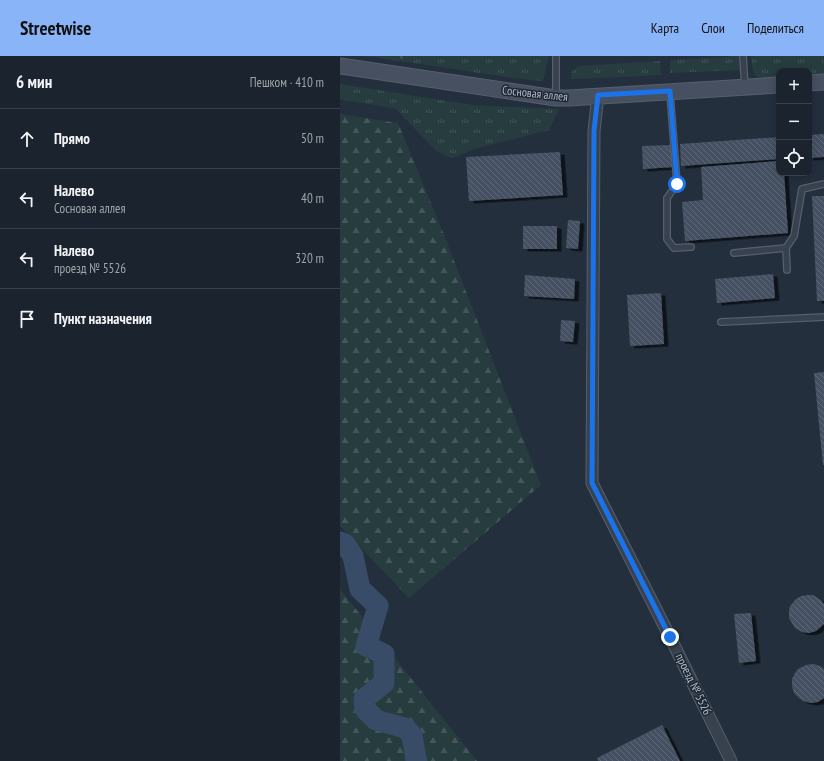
<!DOCTYPE html>
<html lang="ru">
<head>
<meta charset="utf-8">
<style>
  :root { --surface:#1b232e; --page:#242b36; --text:#f1f3f6; --muted:#a0a4aa; --line:#39404a; --accent:#8ab4f8 }
  body { margin:0; font-family:"PT Sans Narrow",sans-serif; background:var(--page); color:var(--text) }
  .controls { position:absolute; right:12px; top:12px; display:grid; overflow:hidden; border-radius:8px; box-shadow:0 2px 10px #0003 }
  .controls button { width:36px; height:36px; display:grid; place-items:center; padding:0; border:0; border-bottom:1px solid var(--line); background:var(--surface); color:var(--text); font:20px sans-serif }
  .stop { position:absolute; width:12px; height:12px; margin:-9px; border:3px solid #1a73e8; border-radius:50%; background:#fff }
  .stop.end { background:#1a73e8; border-color:#fff; box-shadow:0 1px 4px #0008 }
  .list { margin:0; padding:0; list-style:none }
  h2 { display:flex; justify-content:space-between; align-items:center; height:52px; margin:0; padding:0 16px; font-size:17px }
  h2 small { font-size:13px; font-weight:400; color:var(--muted) }
  .list li { display:grid; grid-template-columns:26px 1fr auto; gap:12px; align-items:center; box-sizing:border-box; height:60px; padding:0 16px; border-top:1px solid var(--line) }
  .list b { display:block; font-size:15px; white-space:nowrap }
  .list p { margin:0; font-size:13px; white-space:nowrap; color:var(--muted) }
  .list em { font-size:13px; font-style:normal; color:var(--muted) }
  .icon { flex:none; width:22px; height:22px; fill:none; stroke:currentColor; stroke-width:2; stroke-linecap:round; stroke-linejoin:round }
  .map { position:relative; flex:none; width:484px; height:705px; overflow:hidden }
  header { display:flex; align-items:center; gap:24px; box-sizing:border-box; height:56px; padding:0 20px; background:var(--accent); color:#111 }
  header strong { font-size:19px }
  nav { display:flex; gap:22px; margin-inline-start:auto; font-size:14px }
  main { display:flex }
  aside { flex:1; background:var(--surface) }
  .map>svg:first-child { display:block }
</style>
</head>
<body>
<header>
<strong>Streetwise</strong>
<nav><a>Карта</a><a>Слои</a><a>Поделиться</a></nav>
</header>
<main>
<aside>
<h2>6 мин<small>Пешком · 410 m</small></h2>
<ul class="list">
<li><svg class="icon" aria-label="ahead" viewBox="0 0 24 24"><path d="M12 20V5M6 11l6-6 6 6"/></svg><div><b>Прямо</b></div><em>50 m</em></li>
<li><svg class="icon" aria-label="left" viewBox="0 0 24 24"><path d="M17 20v-9H6M10 6l-5 5 5 5"/></svg><div><b>Налево</b><p>Сосновая аллея</p></div><em>40 m</em></li>
<li><svg class="icon" aria-label="left" viewBox="0 0 24 24"><path d="M17 20v-9H6M10 6l-5 5 5 5"/></svg><div><b>Налево</b><p>проезд № 5526</p></div><em>320 m</em></li>
<li><svg class="icon" aria-label="arrive" viewBox="0 0 24 24"><path d="M6 21V4h12l-3 4 3 4H6"/></svg><div><b>Пункт назначения</b></div></li>
</ul>
</aside>
<div class="map">
<svg width="484" height="705" viewBox="0 0 484 705">
  <defs>
    <pattern id="grass-tufts" width="24" height="20" patternUnits="userSpaceOnUse"><rect width="24" height="20" fill="#263c3f"/><path d="M3 7l-1-3M5 7V3M7 7l1-3M15 17l-1-3M17 17v-4M19 17l1-3" fill="none" stroke="#435659"/></pattern>
    <pattern id="forest-firs" width="22" height="20" patternUnits="userSpaceOnUse"><rect width="22" height="20" fill="#263c3f"/><path d="M5 1l3.5 6h-7zM16 11l3.5 6h-7z" fill="#435659"/></pattern>
    <pattern id="building-back-hatch" width="6" height="6" patternUnits="userSpaceOnUse"><rect width="6" height="6" fill="#455162"/><path d="M-1 5l2 2M0 0l6 6M5-1l2 2" fill="none" stroke="#5d6877"/></pattern>
    <filter id="shadow"><feDropShadow dx="4.5" dy="2.5" stdDeviation="0" flood-color="#0009"/></filter>
  </defs>
  <rect width="100%" height="100%" fill="#242f3e"/>
  <path fill="url(#grass-tufts)" d="M26 0H209L203 25 173 22Z
    M388 0H400L401 14 330 17V4L388 1Z
    M411 0H484V19L469 20V15H439V22C416 23 413 25 411 0Z
    M320 5 321 19 263 22 231 23V16L239 10Z
    M0 28 133 49 219 53 209 74 138 92 112 102 96 95 56 53 0 43Z"/>
  <path fill="url(#forest-firs)" d="M0 58 58 67 103 176 201 429 69 542 0 470Z
    M0 533 137 705H0Z"/>
  <g fill="none" stroke-linecap="round" stroke-linejoin="round">
    <path stroke="#394c67" stroke-width="21" d="M0 486 5 488 13 500 20 533 38 550 26 590 44 598V627L24 643 25 653 36 664 65 672 72 679 76 704 77 705"/>
  </g>
  <path fill="url(#building-back-hatch)" filter="url(#shadow)" d="M484 78V101L469 102V79Z
    M439 81V103L341 110 340 88Z
    M333 89 334 111 303 113 302 90Z
    M220 96 223 139 129 145 126 101Z
    M439 105V117H444L448 177 345 185 342 146 363 144 361 111Z
    M472 140H484V245H477Z
    M228 164 240 165 238 193 226 192Z
    M183 170H217V193H183Z
    M433 218 435 242 377 247 375 223Z
    M185 219 235 223 234 243 184 240Z
    M321 237 324 288 290 290 287 239Z
    M221 264 235 265 233 286 220 285Z
    M484 316V409H483L474 317Z
    M469 539H473L481 544 484 548V568L476 575 469 577 462 576 455 572 449 562V555L450 550 456 543 461 540Z
    M411 557 416 605 399 607 394 558Z
    M474 608 482 611 484 613V642L478 646 471 647 463 645 458 641 454 637 452 630V623L455 617 458 613 466 609Z
    M322 669 340 705H258L257 702Z"/>
  <g fill="none" stroke-linecap="round" stroke-linejoin="round">
    <defs>
      <path id="service" d="M216 0V41
        M403 0 405 31
        M330 37 337 128 327 142V183L334 192 351 191
        M446 192 454 180 462 133 484 128
        M394 197 446 192 447 214
        M381 266 484 261"/>
      <path id="minor" d="M258 39 254 75 252 427 330 581 391 705"/>
      <path id="secondary" d="M0 10 216 42H229L439 29
        M469 27 484 26"/>
    </defs>
    <use href="#service" stroke="#565f6c" stroke-width="8"/>
    <use href="#minor" stroke="#565f6c" stroke-width="13"/>
    <use href="#secondary" stroke="#565f6c" stroke-width="17"/>
    <path stroke="#44595c" stroke-width="2" stroke-dasharray="3 3" stroke-linecap="butt" d="M61 0 63 6"/>
    <use href="#service" stroke="#38414e" stroke-width="5.5"/>
    <use href="#minor" stroke="#38414e" stroke-width="11"/>
    <use href="#secondary" stroke="#465061" stroke-width="15"/>
  </g>
  <g fill="none" stroke-linecap="round" stroke-linejoin="round">
    <path stroke="#1a73e8" stroke-width="5" d="M330 581 252 427 254 75 258 39 330 35 337 128"/>
  </g>
  <g text-anchor="middle" dominant-baseline="central" stroke-width="3" stroke-linejoin="round" paint-order="stroke">
    <g font-size="12" fill="#b4bcc9" stroke="#1d2633">
      <text transform="translate(195 37) rotate(6)">Сосновая аллея</text>
      <text transform="translate(354 628) rotate(64)">проезд № 5526</text>
    </g>
  </g>
</svg>
<div class="controls">
<button>+</button>
<button>−</button>
<button><svg class="icon" aria-label="locate" viewBox="0 0 24 24"><circle cx="12" cy="12" r="6"/><path d="M12 2v4M12 18v4M2 12h4M18 12h4"/></svg></button>
</div>
<div class="stop" style="left:337px;top:128px"></div>
<div class="stop end" style="left:330px;top:581px"></div>
</div>
</main>
</body>
</html>
